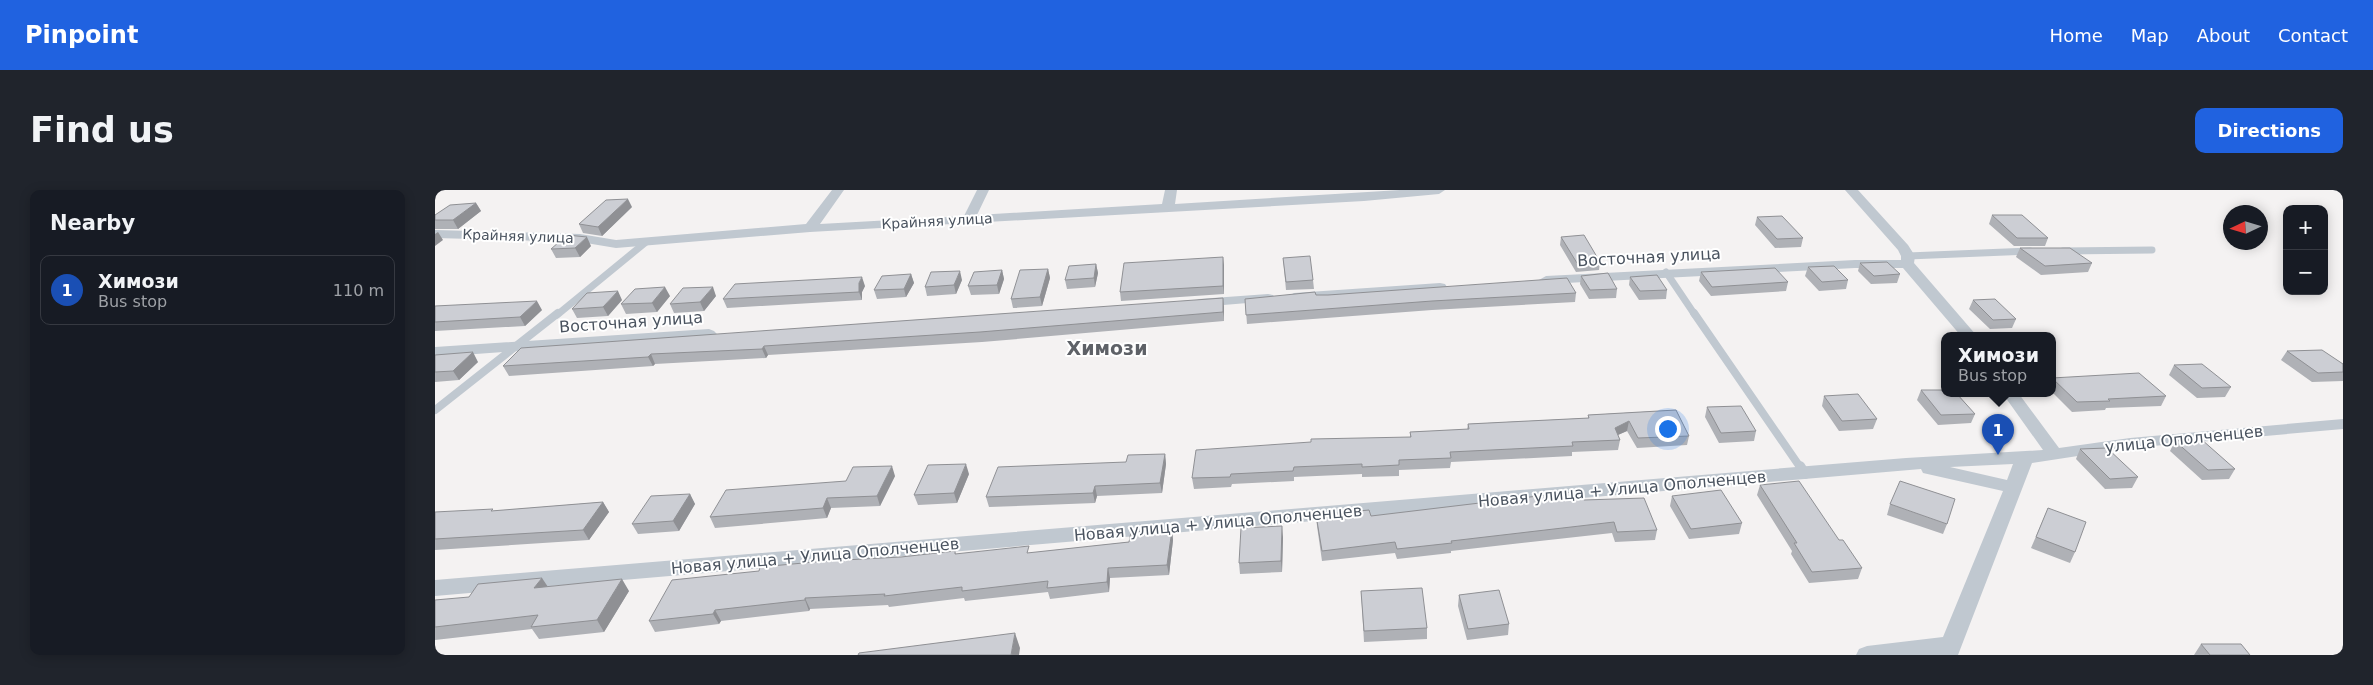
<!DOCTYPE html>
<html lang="en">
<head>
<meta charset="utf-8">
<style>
  :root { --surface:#171b24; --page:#20242c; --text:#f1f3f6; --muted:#9ea1a6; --line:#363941; --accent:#2062e0 }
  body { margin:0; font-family:"DejaVu Sans",sans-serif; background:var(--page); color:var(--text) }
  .controls { position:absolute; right:15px; top:15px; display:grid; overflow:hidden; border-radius:10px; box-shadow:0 2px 12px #0003 }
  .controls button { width:45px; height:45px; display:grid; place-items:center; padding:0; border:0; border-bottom:1px solid var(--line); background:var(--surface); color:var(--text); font:25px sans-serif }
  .compass { position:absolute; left:1788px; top:15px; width:45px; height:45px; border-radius:50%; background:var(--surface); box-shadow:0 2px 12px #0003; rotate:266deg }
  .you { position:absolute; left:1232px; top:238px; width:18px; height:18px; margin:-12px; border:4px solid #fff; border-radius:50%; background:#1a73e8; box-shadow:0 0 0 8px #1a73e833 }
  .badge { display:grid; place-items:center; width:32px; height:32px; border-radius:50%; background:var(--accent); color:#fff; font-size:16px; font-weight:700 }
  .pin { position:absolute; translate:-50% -41px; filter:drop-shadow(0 1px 2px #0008) }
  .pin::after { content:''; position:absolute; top:26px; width:18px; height:15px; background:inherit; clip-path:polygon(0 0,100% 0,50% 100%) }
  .popup { position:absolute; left:1506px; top:142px; width:115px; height:65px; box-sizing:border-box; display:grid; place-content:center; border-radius:10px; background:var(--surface); filter:drop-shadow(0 1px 4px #0005); font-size:16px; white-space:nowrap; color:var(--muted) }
  .popup b { font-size:19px; color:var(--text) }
  .popup::after { content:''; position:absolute; left:50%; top:100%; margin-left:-10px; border:10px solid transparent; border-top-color:var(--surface) }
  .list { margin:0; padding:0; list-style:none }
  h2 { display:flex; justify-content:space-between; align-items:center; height:65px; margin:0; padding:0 20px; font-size:21px }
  h2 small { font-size:16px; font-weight:400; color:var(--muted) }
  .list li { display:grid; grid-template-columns:32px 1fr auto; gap:15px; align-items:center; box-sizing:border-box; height:70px; margin:0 10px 10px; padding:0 10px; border:1px solid var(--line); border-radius:10px }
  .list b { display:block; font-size:19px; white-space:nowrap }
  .list p { margin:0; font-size:16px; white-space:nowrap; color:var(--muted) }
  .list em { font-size:16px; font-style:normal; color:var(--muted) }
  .map { position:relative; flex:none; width:1908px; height:465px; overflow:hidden; border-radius:10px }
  header { display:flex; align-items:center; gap:30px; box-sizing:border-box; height:70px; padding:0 25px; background:var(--accent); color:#fff }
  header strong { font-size:24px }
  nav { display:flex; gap:28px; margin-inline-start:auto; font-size:18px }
  .intro { display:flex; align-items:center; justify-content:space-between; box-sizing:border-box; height:120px; padding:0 30px }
  h1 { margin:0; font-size:35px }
  .button { padding:12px 22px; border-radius:10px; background:var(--accent); color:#fff; font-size:18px; font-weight:700 }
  main { display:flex; gap:30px; padding:0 30px }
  aside { flex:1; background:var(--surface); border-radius:10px; box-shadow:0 2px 12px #0003 }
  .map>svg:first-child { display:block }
</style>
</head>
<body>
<header>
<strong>Pinpoint</strong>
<nav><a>Home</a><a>Map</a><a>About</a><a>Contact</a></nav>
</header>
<div class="intro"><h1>Find us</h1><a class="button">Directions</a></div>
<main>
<aside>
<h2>Nearby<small></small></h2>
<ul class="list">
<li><span class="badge" style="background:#1a4fb4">1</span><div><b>Химози</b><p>Bus stop</p></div><em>110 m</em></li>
</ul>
</aside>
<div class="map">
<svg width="1908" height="465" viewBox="0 0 1908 465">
  <rect width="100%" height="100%" fill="#f4f2f2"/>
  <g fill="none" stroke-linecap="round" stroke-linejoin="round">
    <path stroke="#c0c8d0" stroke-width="7" d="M1628 61 1717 60
      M1473 66 1595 61
      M1231 82 1260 125
      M122 125 211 52"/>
    <path stroke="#c0c8d0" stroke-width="8" d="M1259 123 1365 277
      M0 220 123 123"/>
    <path stroke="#c0c8d0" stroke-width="10" d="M1365 276 1370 284"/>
    <path fill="#c0c8d0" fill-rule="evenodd" d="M397 0H409L385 34 529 26 542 0H554L542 25 727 14 730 0H742L740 14 965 0H1010L1004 4 929 11 375 42 181 58 145 52 0 48V40L145 44 181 50 371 34Z
      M1410 0H1423L1473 55 1480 66 1479 73 1542 146H1526L1468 78H1420L1111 94 1104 90 1111 86 1420 70H1466V66L1463 60Z
      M1005 93 1010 94 1012 97 1010 100 859 111 852 107 859 103Z
      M833 104 838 105 840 108 838 111 764 117 757 113 764 109Z
      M274 139 279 141 282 144 279 147 0 167V157Z
      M1568 204H1584L1624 258 1695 248 1908 229V239L1695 258 1597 273 1523 465H1421L1424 459 1432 456 1508 447 1568 301 1488 283 1486 279 0 406V390L1471 268 1608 260ZM1578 274 1572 290 1515 277Z"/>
  </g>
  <path fill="#afb1b6" d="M41 13 46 21 23 39H0V25Z
    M197 17 167 46 148 43 144 34Z
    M1557 25 1613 48 1610 56H1579L1554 34Z
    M1322 27 1368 48 1366 57 1340 58 1320 35Z
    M1126 47 1165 72 1164 80 1141 82 1125 55Z
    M156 56 145 67 121 68 116 59Z
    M1585 58 1657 73 1653 82 1606 85 1581 67Z
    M848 68 878 90 879 99 851 100Z
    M1425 73 1465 84 1462 93 1436 94 1423 81Z
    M661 74 663 83 660 97 632 99 630 90Z
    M789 75V104L686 111 685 102Z
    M1373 77 1413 90 1411 99 1384 101 1370 86Z
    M613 79 615 88 607 116 578 118 576 109Z
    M567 80 569 89 564 104 536 105 533 96Z
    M1266 82 1353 92 1351 101 1276 106 1264 91Z
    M476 84 479 93 471 107 442 109 439 100Z
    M1146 86 1182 99 1181 108 1154 109 1145 94Z
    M1195 87 1232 100 1231 109 1204 110 1194 95Z
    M527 90 521 104 492 106 490 97Z
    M430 96 427 102V110L292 118 288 109Z
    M1141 103 1140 112 997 120 812 134 810 109 881 105Z
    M235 106 222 122 191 124 186 114Z
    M281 106 269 121 239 123 235 114Z
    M788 108 789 131 547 152 333 165 331 168 220 174 218 176 74 186 68 176Z
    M187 110 173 126 142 128 137 119Z
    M1538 110 1581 129 1577 138 1555 139 1534 119Z
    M0 116 107 120 90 136 0 141Z
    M1852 161 1908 174V191L1877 192 1846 170Z
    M0 165 43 172 24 190 0 192Z
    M1739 175 1796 197 1790 207 1762 208 1734 185Z
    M1617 188 1731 206 1726 216 1671 218 1670 220 1637 222 1617 202Z
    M1486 200 1540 224 1536 233 1503 235 1482 210Z
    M1389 206 1442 229 1438 239 1404 241 1387 216Z
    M1272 217 1321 241 1319 251 1284 253 1270 227Z
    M1241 220 1254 246 1252 255 1202 258 1192 241 1183 245 1185 250 1183 260 1137 262V266L1016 272 1015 278 964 280V286L927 287V284L859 287V291L797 294 796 297 759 299 757 288 975 247V242L1032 240 1033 234 1153 228V225Z
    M1740 251 1800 279 1794 289 1767 290 1735 261Z
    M1645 259 1703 287 1697 298 1670 299 1641 269Z
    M730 264 731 274 727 303 662 306 660 313 554 317 551 307 691 272Z
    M534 284 522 313 483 315 479 305Z
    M460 286 445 316 396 318 392 328 280 338 275 327 411 291Z
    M1325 295 1404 350 1427 378 1423 389 1374 393 1356 364 1357 361 1322 305Z
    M255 304 260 314 244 341 203 344 197 334Z
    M1237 306 1307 333 1304 344 1254 349 1235 316Z
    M1149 310 1222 340 1220 350 1180 352 1177 343 1016 361V363L962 369 960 363 887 371 882 336 881 325 936 326Z
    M168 312 174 322 154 350 0 360V322L59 321Z
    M1455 314 1512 334 1508 344 1452 325Z
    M1613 318 1640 362 1635 373 1596 358Z
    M737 340 738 350 734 385 675 388 674 402 615 409 613 402 530 411 529 408 454 417 453 415 375 419 374 421 286 431 284 434 220 442 214 431 520 361 521 364 595 363 694 352Z
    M848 347 847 382 805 384 804 373Z
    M194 401 169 442 104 449 97 439 0 450V410Z
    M926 401 992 438V449L929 452Z
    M1024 405 1074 434 1073 445 1032 450 1023 416Z
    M1766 454 1815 465H1759Z"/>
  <path fill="#8f9094" d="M193 9 197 17 167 46 163 37Z
    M41 13 46 21 23 39 18 30Z
    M3 42 8 50 0 56V44Z
    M152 47 156 56 145 67 140 58Z
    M788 67 789 75V104L788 96Z
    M661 74 663 83 660 97 659 88Z
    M613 79 615 88 607 116 605 107Z
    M567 80 569 89 564 104 562 95Z
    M525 81 527 90 521 104 519 95Z
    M476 84 479 93 471 107 469 99Z
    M427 87 430 96 427 102V110L424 102V93Z
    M230 97 235 106 222 122 217 113Z
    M278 97 281 106 269 121 265 112Z
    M183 101 187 110 173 126 168 117Z
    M788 108 789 117V131L788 122Z
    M102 111 107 120 90 136 85 127Z
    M329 156 333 165 331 168 327 159Z
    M38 162 43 172 24 190 18 181Z
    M216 164 220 174 218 176 213 167Z
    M1194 231 1192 241 1178 247 1180 238Z
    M730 264 731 274 727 303 725 293Z
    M531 274 534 284 522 313 519 303Z
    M457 276 460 286 445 316 442 306Z
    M660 296 662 306 660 313 658 303Z
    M255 304 260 314 244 341 238 331Z
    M392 308 396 318 392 328 388 318Z
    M168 312 174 322 154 350 148 340Z
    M847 336 848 347 847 382 846 371Z
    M737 340 738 350 734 385 732 375Z
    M673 378 675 388 674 402 672 392Z
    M107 388 115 400 99 398Z
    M187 389 194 401 169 442 162 430Z
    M370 408 375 419 374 421 370 410Z
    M280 420 286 431 284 434 278 424Z
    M580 443 585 458 584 465H576Z"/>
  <path fill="#ccced4" stroke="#8f9094" d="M193 9 163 37 144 34 171 10Z
    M41 13 18 30H0V25L15 15Z
    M1557 25H1587L1613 48H1582Z
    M1347 26 1368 48 1342 49 1322 27Z
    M132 45 152 47 140 58 116 59Z
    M1149 45 1165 72 1142 73 1126 47Z
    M1585 58H1635L1657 73 1610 76Z
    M875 66 878 90 851 92 848 68Z
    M788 67V96L685 102 689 73Z
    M1452 72 1465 84 1439 86 1425 73Z
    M661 74 659 88 630 90 634 76Z
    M1399 76 1413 90 1387 92 1373 77Z
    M1340 78 1353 92 1277 97 1266 82Z
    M613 79 605 107 576 109 585 80Z
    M567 80 562 95 533 96 539 82Z
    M525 81 519 95 490 97 496 82Z
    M1173 83 1182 99 1155 100 1146 86Z
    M476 84 469 99 439 100 447 86Z
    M1222 85 1232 100 1205 101 1195 87Z
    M427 87 424 93V102L288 109 300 94Z
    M1132 88 1141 103 997 111 811 125 810 109 880 102 881 105H893Z
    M230 97 217 113 186 114 200 99Z
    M278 97 265 112 235 114 248 98Z
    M183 101 168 117 137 119 152 103Z
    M788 108V122L545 142 329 156 327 159 216 164 213 167 68 176 86 158Z
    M1560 109 1581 129 1558 130 1538 110Z
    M102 111 85 127 0 132V116Z
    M1887 160 1908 174V182L1883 183 1852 161Z
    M38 162 18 181 0 182V165Z
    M1767 174 1796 197 1767 198 1739 175Z
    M1704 183 1731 206 1673 209 1675 211 1642 212 1617 188Z
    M1486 200H1509V204H1522L1540 224 1506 225Z
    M1423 204 1442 229 1407 231 1389 206Z
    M1306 216 1321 241 1286 243 1272 217Z
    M1241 220 1254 246 1203 248 1194 231 1180 238 1185 250 1137 252 1138 256 1015 262 1016 268 964 270V275L927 277V274L859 277 858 281 796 284 795 287 757 288 761 260 876 252V249L976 247 975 242 1034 239 1033 234 1154 228 1153 225Z
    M1766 249 1800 279 1773 280 1740 251Z
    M1672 258 1703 287 1675 289 1645 259Z
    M730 264 725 293 660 296 658 303 551 307 563 277 691 272 693 265Z
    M531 274 519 303 479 305 493 275Z
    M457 276 442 306 392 308 388 318 275 327 291 300 411 291 418 277Z
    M1364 291 1404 350H1408L1427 378 1377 382 1359 353H1362L1325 295Z
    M1465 291 1520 309 1512 334 1455 314Z
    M1286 300 1307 333 1256 339 1237 306Z
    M1145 301 1149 310 1209 308 1222 340 1182 342 1179 332 1016 351 1017 353 962 359 960 352 887 361 881 325 934 320 936 326Z
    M255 304 238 331 197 334 216 306Z
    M168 312 148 340 0 349V322L58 319 56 321Z
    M1613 318 1651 332 1640 362 1601 347Z
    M847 336 846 371 804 373 806 338Z
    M737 340 732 375 673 378 672 392 612 398 613 391 527 401V397L449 406 450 404 370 408V410L280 420 278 424 214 431 237 390 324 381 325 377 390 371 466 367 520 361V364L594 356 592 363 694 352 696 342Z
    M107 388 99 398 187 389 162 430 96 437 103 425 0 437V410L34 407 43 394Z
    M987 398 992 438 929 441 926 401Z
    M1064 400 1074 434 1033 439 1024 405Z
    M580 443 576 465H423L424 463Z
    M1766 454H1806L1815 465H1775Z"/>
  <g text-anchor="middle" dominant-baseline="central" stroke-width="4" stroke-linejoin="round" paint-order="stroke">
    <g font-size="14" fill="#4a535f" stroke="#fff">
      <text transform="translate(502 31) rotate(-3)">Крайняя улица</text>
      <text transform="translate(83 46) rotate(2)">Крайняя улица</text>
    </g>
    <g font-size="16" fill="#4a535f" stroke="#fff">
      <text transform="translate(1214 67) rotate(-3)">Восточная улица</text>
      <text transform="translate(196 132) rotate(-4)">Восточная улица</text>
      <text transform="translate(1749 249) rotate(-6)">улица Ополченцев</text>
      <text transform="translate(1187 299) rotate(-5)">Новая улица + Улица Ополченцев</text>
      <text transform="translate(783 333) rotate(-5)">Новая улица + Улица Ополченцев</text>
      <text transform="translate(380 366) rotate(-5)">Новая улица + Улица Ополченцев</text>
    </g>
    <g font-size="19" font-weight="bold" fill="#5e6167" stroke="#fff">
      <text x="672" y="158">Химози</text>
    </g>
  </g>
</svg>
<div class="controls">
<button>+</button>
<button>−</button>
</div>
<svg class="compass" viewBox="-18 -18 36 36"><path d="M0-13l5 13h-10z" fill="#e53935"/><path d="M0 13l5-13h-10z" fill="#9ea1a6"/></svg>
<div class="you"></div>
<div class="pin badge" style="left:1563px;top:265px;background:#1a4fb4">1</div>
<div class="popup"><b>Химози</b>Bus stop</div>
</div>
</main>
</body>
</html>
